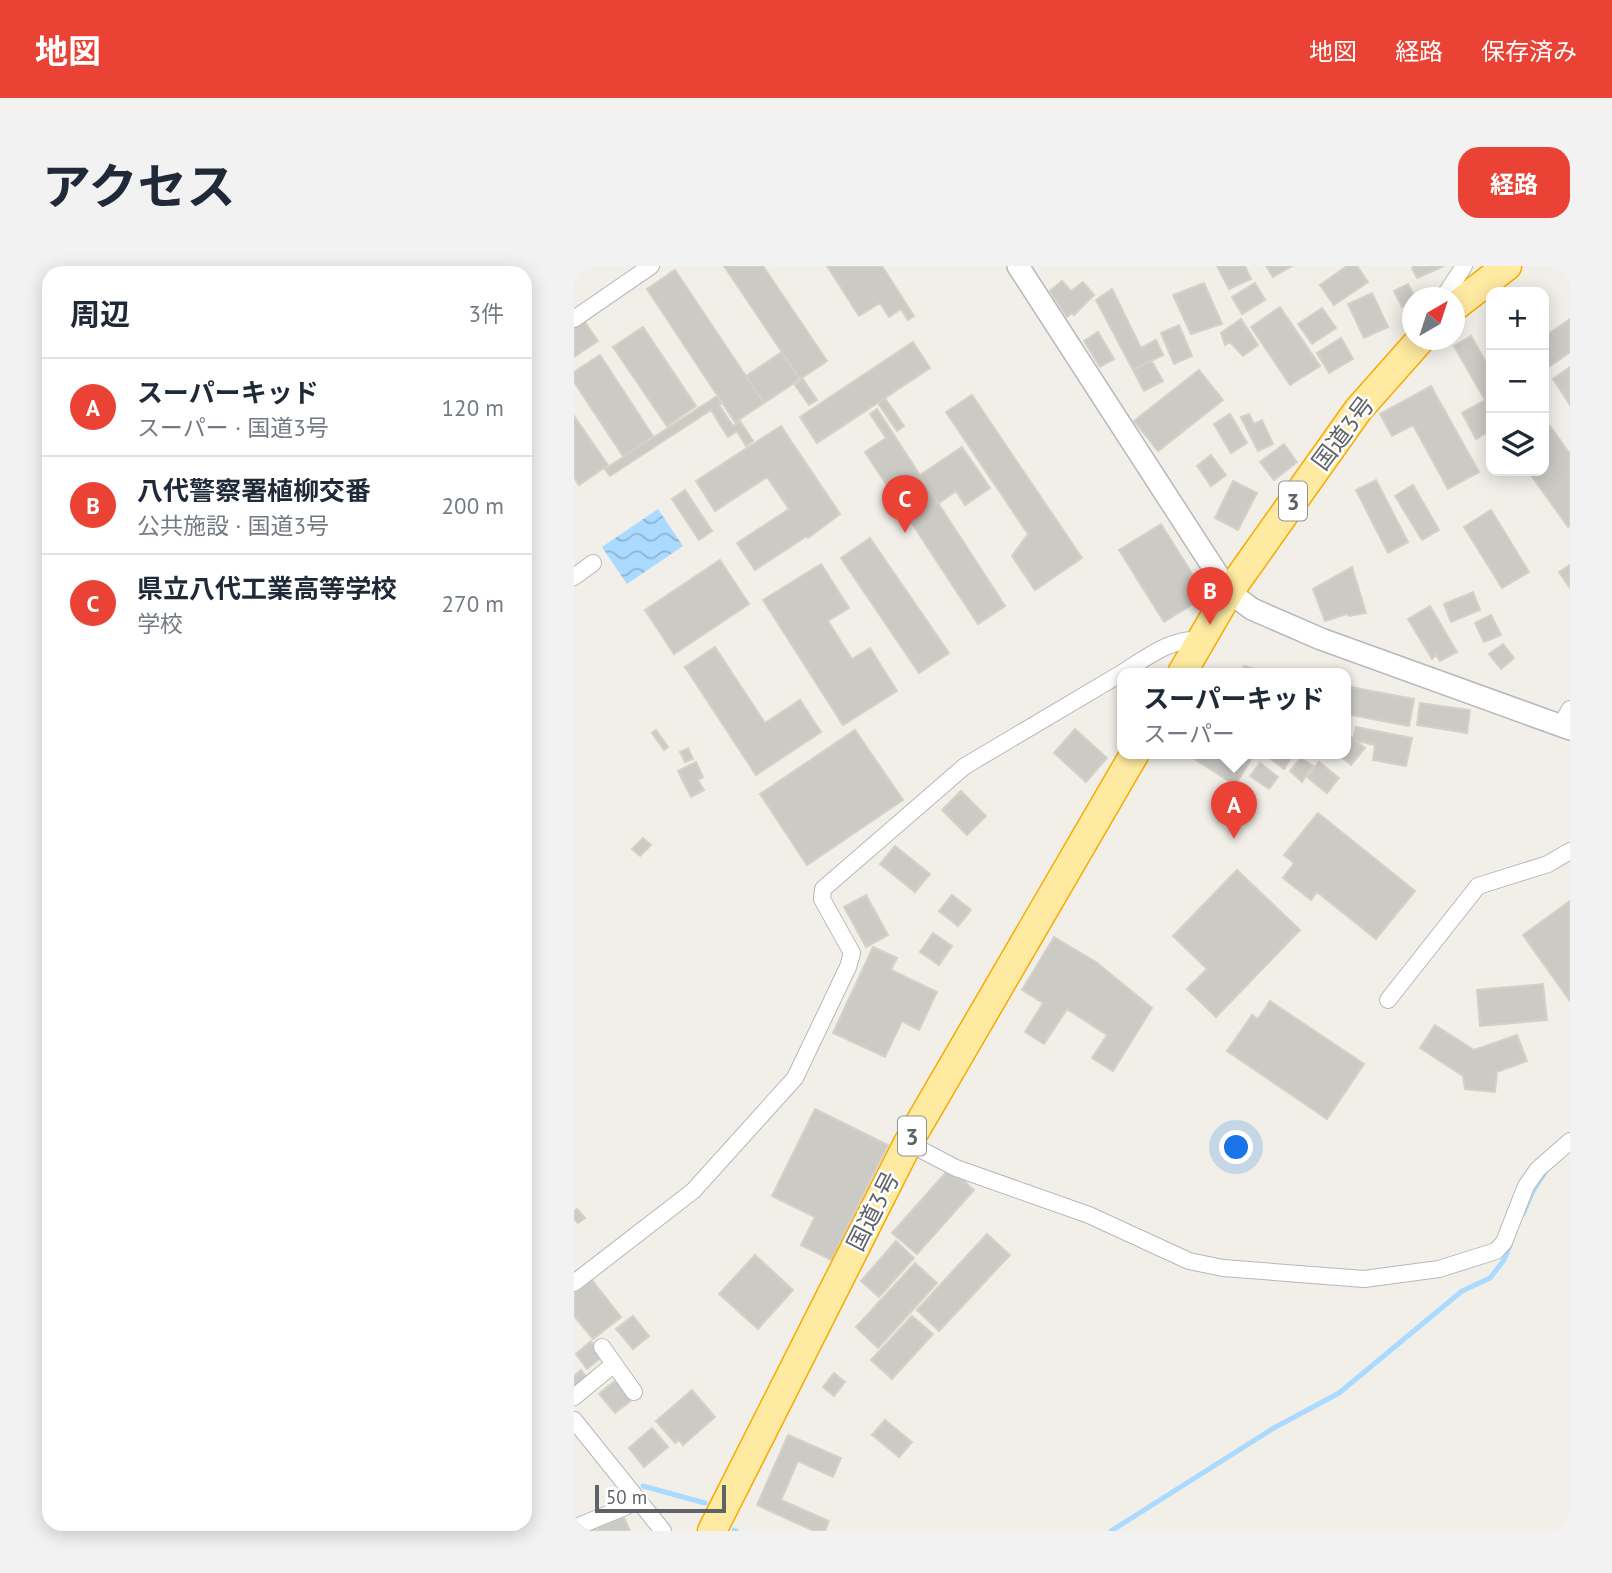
<!DOCTYPE html>
<html lang="ja">
<head>
<meta charset="utf-8">
<style>
  :root { --surface:#fff; --page:#f2f2f3; --text:#1f2937; --muted:#747a83; --line:#e0e1e3; --accent:#ea4335 }
  body { margin:0; font-family:"PT Sans","Noto Sans JP",sans-serif; background:var(--page); color:var(--text) }
  .controls { position:absolute; right:21px; top:21px; display:grid; overflow:hidden; border-radius:14px; box-shadow:0 4px 18px #0003 }
  .controls button { width:63px; height:63px; display:grid; place-items:center; padding:0; border:0; border-bottom:2px solid var(--line); background:var(--surface); color:var(--text); font:35px sans-serif }
  .compass { position:absolute; left:828px; top:21px; width:63px; height:63px; border-radius:50%; background:var(--surface); box-shadow:0 4px 18px #0003; rotate:39deg }
  .scale { position:absolute; left:21px; bottom:18px; width:131px; box-sizing:border-box; padding-left:7px; border:4px solid #5f6368; border-top:0; font-size:19px; line-height:24px; white-space:nowrap; color:#5f6368; -webkit-text-stroke:5px #fff; paint-order:stroke }
  .you { position:absolute; left:663px; top:882px; width:24px; height:24px; margin:-18px; border:5px solid #fff; border-radius:50%; background:#1a73e8; box-shadow:0 0 0 10px #1a73e833 }
  .badge { display:grid; place-items:center; width:46px; height:46px; border-radius:50%; background:var(--accent); color:#fff; font-size:23px; font-weight:700 }
  .pin { position:absolute; translate:-50% -58px; filter:drop-shadow(0 2px 4px #0008) }
  .pin::after { content:''; position:absolute; top:37px; width:24px; height:21px; background:inherit; clip-path:polygon(0 0,100% 0,50% 100%) }
  .popup { position:absolute; left:543px; top:402px; width:234px; height:91px; box-sizing:border-box; display:grid; place-content:center; border-radius:14px; background:var(--surface); filter:drop-shadow(0 2px 5px #0005); font-size:23px; white-space:nowrap; color:var(--muted) }
  .popup b { font-size:26px; color:var(--text) }
  .popup::after { content:''; position:absolute; left:50%; top:100%; margin-left:-14px; border:14px solid transparent; border-top-color:var(--surface) }
  .list { margin:0; padding:0; list-style:none }
  h2 { display:flex; justify-content:space-between; align-items:center; height:91px; margin:0; padding:0 28px; font-size:30px }
  h2 small { font-size:23px; font-weight:400; color:var(--muted) }
  .list li { display:grid; grid-template-columns:46px 1fr auto; gap:21px; align-items:center; box-sizing:border-box; height:98px; padding:0 28px; border-top:2px solid var(--line) }
  .list b { display:block; font-size:26px; white-space:nowrap }
  .list p { margin:0; font-size:23px; white-space:nowrap; color:var(--muted) }
  .list em { font-size:23px; font-style:normal; color:var(--muted) }
  .icon { flex:none; width:38px; height:38px; fill:none; stroke:currentColor; stroke-width:2; stroke-linecap:round; stroke-linejoin:round }
  .map { position:relative; flex:none; width:996px; height:1265px; overflow:hidden; border-radius:21px }
  header { display:flex; align-items:center; gap:42px; box-sizing:border-box; height:98px; padding:0 35px; background:var(--accent); color:#fff }
  header strong { font-size:33px }
  nav { display:flex; gap:38px; margin-inline-start:auto; font-size:24px }
  .intro { display:flex; align-items:center; justify-content:space-between; box-sizing:border-box; height:168px; padding:0 42px }
  h1 { margin:0; font-size:49px }
  .button { padding:18px 32px; border-radius:21px; background:var(--accent); color:#fff; font-size:24px; font-weight:700 }
  main { display:flex; gap:42px; padding:0 42px }
  aside { flex:1; background:var(--surface); border-radius:21px; box-shadow:0 4px 18px #0003 }
  .map>svg:first-child { display:block }
</style>
</head>
<body>
<header>
<strong>地図</strong>
<nav><a>地図</a><a>経路</a><a>保存済み</a></nav>
</header>
<div class="intro"><h1>アクセス</h1><a class="button">経路</a></div>
<main>
<aside>
<h2>周辺<small>3件</small></h2>
<ul class="list">
<li><span class="badge">A</span><div><b>スーパーキッド</b><p>スーパー · 国道3号</p></div><em>120 m</em></li>
<li><span class="badge">B</span><div><b>八代警察署植柳交番</b><p>公共施設 · 国道3号</p></div><em>200 m</em></li>
<li><span class="badge">C</span><div><b>県立八代工業高等学校</b><p>学校</p></div><em>270 m</em></li>
</ul>
</aside>
<div class="map">
<svg width="996" height="1265" viewBox="0 0 996 1265">
  <defs>
    <pattern id="water-waves" width="16" height="10" patternUnits="userSpaceOnUse" patternTransform="scale(1.75)"><rect width="16" height="10" fill="#aadaff"/><path d="M0 5q4-4 8 0t8 0" fill="none" stroke="#8eb4d2"/></pattern>
  </defs>
  <rect width="100%" height="100%" fill="#f1efe8"/>
  <path fill="url(#water-waves)" d="M84 243 109 280 53 318 28 281Z"/>
  <g fill="none" stroke-linecap="round" stroke-linejoin="round">
    <path stroke="#aadaff" stroke-width="5" d="M949 948 960 923 972 905
      M69 1220 131 1237
      M160 1264 162 1265
      M537 1265 698 1163 765 1127 888 1025 916 1012 930 994 937 977"/>
  </g>
  <path fill="#cccac5" stroke="#d6d1c6" stroke-width="2" d="M150 0H189L253 95 226 113Z
    M253 0H308L340 50 334 54 327 43 315 51 306 37 285 50Z
    M643 0H671L677 13 655 23Z
    M692 0H718L699 11Z
    M773 0H783L794 16 760 39 746 19Z
    M841 0H870L843 12 838 2Z
    M101 4 190 137 161 156 73 23Z
    M488 15 497 25 509 16 520 29 500 49 498 47 493 51 476 25Z
    M630 17 648 58 617 68 599 29Z
    M681 17 691 34 668 48 658 31Z
    M834 18 841 32 828 41 820 25Z
    M538 23 567 82 582 74 589 89 559 104 522 34Z
    M798 27 814 61 790 72 774 38Z
    M706 41 746 100 716 119 677 61Z
    M748 42 762 62 738 78 724 58Z
    M667 53 684 79 669 90 656 76 651 79 647 67Z
    M996 53V86L976 100 970 91V71Z
    M11 56 24 75 0 91V63Z
    M605 59 618 90 600 98 587 67Z
    M69 61 122 140 93 160 39 81Z
    M524 66 540 93 526 101 510 75Z
    M897 70 917 105V164L902 173 888 147 911 134 880 80Z
    M767 72 779 93 755 107 743 87Z
    M339 76 356 102 243 177 226 151Z
    M208 86 226 113 190 137 172 110Z
    M26 89 79 170 49 190 0 116V106Z
    M577 94 589 115 570 125 559 104Z
    M996 101V139L979 113Z
    M625 104 649 134 584 185 560 155Z
    M229 113 243 134 235 139 221 119Z
    M857 120 905 206 874 223 839 159 818 170 806 148Z
    M398 129 508 292 461 324 438 290 454 268 372 146Z
    M143 130 148 137 145 139 159 160 166 155 179 175 172 180 163 165 154 171 137 144 36 210 31 203Z
    M311 132 330 160 323 165 304 137Z
    M303 143 431 340 404 358 291 186 312 172 296 148Z
    M656 148 673 177 657 187 640 158Z
    M675 148 680 158 688 154 699 178 684 185 667 151Z
    M0 150 34 199 5 219 0 211Z
    M207 160 266 248 234 272 233 270 181 304 163 277 215 243 193 211 141 245 122 215Z
    M976 160 996 188V259L994 261 954 205H970V164Z
    M710 178 723 196 700 214 686 196Z
    M388 181 416 222 391 239 382 225 365 237 346 209Z
    M637 189 652 209 637 220 623 200Z
    M802 214 834 276 814 287 782 224Z
    M659 215 683 227 664 264 641 252Z
    M839 219 865 264 848 274 821 230Z
    M111 224 138 265 125 274 98 233Z
    M917 244 955 306 928 322 890 261Z
    M587 258 632 330 590 356 545 284Z
    M296 272 375 387 345 407 267 292Z
    M146 294 175 338 100 388 71 344Z
    M247 298 275 342 254 355 278 393 296 382 323 425 269 459 189 334Z
    M996 299V322L985 306Z
    M778 301 792 347 775 350 773 348 751 355 739 323Z
    M899 326 906 344 877 356 870 338Z
    M856 340 883 386 866 395 862 389 858 393 834 353Z
    M917 349 927 369 910 376 901 357Z
    M929 378 940 392 927 403 915 388Z
    M141 381 191 457 226 434 247 466 182 509 111 401Z
    M670 400 696 407H669Z
    M772 420 840 433 835 460 772 448Z
    M846 437 896 444 893 467 843 459Z
    M782 461 838 472 832 500 799 494 801 479 779 474Z
    M501 463 533 492 512 516 480 487Z
    M82 464 94 481 90 484 78 467Z
    M281 464 329 534 233 599 186 528Z
    M772 467 791 482 777 499 763 487H772Z
    M114 482 119 493 111 496 106 486Z
    M611 487H681L661 519Z
    M695 487H720L710 503 693 490Z
    M727 492 739 500 728 516 716 505Z
    M122 496 129 511 124 514 130 524 117 531 104 505Z
    M745 496 765 512 753 527 733 511Z
    M686 497 704 511 695 523 676 510Z
    M387 525 412 550 393 569 368 544Z
    M744 547 841 625 802 673 743 626 737 634 709 612 720 597 710 589Z
    M69 572 77 579 66 590 58 583Z
    M321 580 356 608 341 626 306 598Z
    M663 604 726 664 642 751 613 723 633 703 599 670Z
    M292 629 314 669 292 681 270 641Z
    M378 629 397 644 384 660 365 645Z
    M996 635V735L949 669Z
    M359 667 378 680 365 699 346 686Z
    M480 671 522 696 578 742 539 805 518 792 533 769 493 743 470 778 451 766 469 737 448 724Z
    M299 681 323 692 317 704 363 726 345 764 328 755 311 791 259 767Z
    M969 718 973 754 906 760 903 724Z
    M696 735 790 798 753 853 653 785 678 749 684 753Z
    M861 759 900 784 943 769 953 795 923 806 921 826 891 823 889 810 846 782Z
    M241 843 314 879 257 994 227 979 241 951 198 930Z
    M376 902 400 924 343 988 318 967Z
    M3 943 11 952 4 957 0 953V945Z
    M413 968 436 989 365 1065 343 1044Z
    M322 975 340 992 305 1031 287 1015Z
    M181 989 219 1024 184 1063 145 1028Z
    M341 997 363 1017 304 1082 282 1061Z
    M18 1014 47 1051 19 1073 0 1050V1028Z
    M59 1050 75 1070 59 1083 42 1063Z
    M338 1050 359 1068 318 1113 297 1094Z
    M17 1075 29 1090 13 1103 2 1088Z
    M7 1104 15 1114 0 1124V1110Z
    M260 1107 271 1116 260 1130 249 1121Z
    M42 1114 58 1134 41 1147 25 1128Z
    M118 1124 141 1151 109 1179 105 1174 101 1177 82 1155Z
    M311 1154 338 1176 325 1191 298 1169Z
    M78 1162 94 1181 70 1201 55 1182Z
    M214 1169 267 1192 259 1211 224 1195 207 1234 255 1255 251 1265H240L183 1239Z
    M50 1251 56 1265H16Z"/>
  <g fill="none" stroke-linecap="round" stroke-linejoin="round">
    <defs>
      <path id="minor" d="M869 32 890 0
        M0 53 77 0
        M0 311 19 297
        M548 407C572 392 598 371 627 374
        M987 459 996 443
        M814 734 904 620 974 598 996 585
        M334 877 382 902 515 949 615 995 649 1002 790 1013 865 1003 922 985 930 976 952 920 964 903 996 875
        M0 1017 119 925 221 812 274 701 278 687 248 633 249 623 391 500 548 407
        M28 1081 60 1126
        M0 1131 40 1098
        M0 1154 89 1265
        M0 1262 51 1241 63 1232"/>
      <path id="tertiary" d="M444 0 655 326 678 343 747 373 996 463"/>
      <path id="trunk" d="M880 41 933 0
        M608 407 655 326 784 144 846 74
        M138 1265 334 877 561 487"/>
    </defs>
    <use href="#minor" stroke="#b5b8bc" stroke-width="18"/>
    <use href="#tertiary" stroke="#b5b8bc" stroke-width="24"/>
    <use href="#trunk" stroke="#f9ab00" stroke-width="31"/>
    <use href="#minor" stroke="#fff" stroke-width="16"/>
    <use href="#tertiary" stroke="#fff" stroke-width="21"/>
    <use href="#trunk" stroke="#feeaa1" stroke-width="28"/>
  </g>
  <g text-anchor="middle" dominant-baseline="central" stroke-width="5" stroke-linejoin="round" paint-order="stroke">
    <g fill="#fff" stroke="#8f9295" stroke-width="2">
      <rect x="705" y="215.5" width="28" height="39" rx="5"/>
      <rect x="324" y="850.5" width="28" height="39" rx="5"/>
    </g>
    <g font-size="23" font-weight="bold" fill="#5f6368">
      <text x="719" y="235">3</text>
      <text x="338" y="870">3</text>
    </g>
    <g font-size="24" fill="#5f6368" stroke="#fff">
      <text transform="translate(769 167) rotate(-53)">国道3号</text>
      <text transform="translate(299 945) rotate(-63)">国道3号</text>
    </g>
  </g>
</svg>
<div class="controls">
<button>+</button>
<button>−</button>
<button><svg class="icon" aria-label="layers" viewBox="0 0 24 24"><path d="M12 4l9 5-9 5-9-5zM3 14l9 5 9-5"/></svg></button>
</div>
<svg class="compass" viewBox="-18 -18 36 36"><path d="M0-13l5 13h-10z" fill="#e53935"/><path d="M0 13l5-13h-10z" fill="#747a83"/></svg>
<div class="scale">50 m</div>
<div class="you"></div>
<div class="pin badge" style="left:660px;top:573px">A</div>
<div class="popup"><b>スーパーキッド</b>スーパー</div>
<div class="pin badge" style="left:636px;top:359px">B</div>
<div class="pin badge" style="left:331px;top:267px">C</div>
</div>
</main>
</body>
</html>
